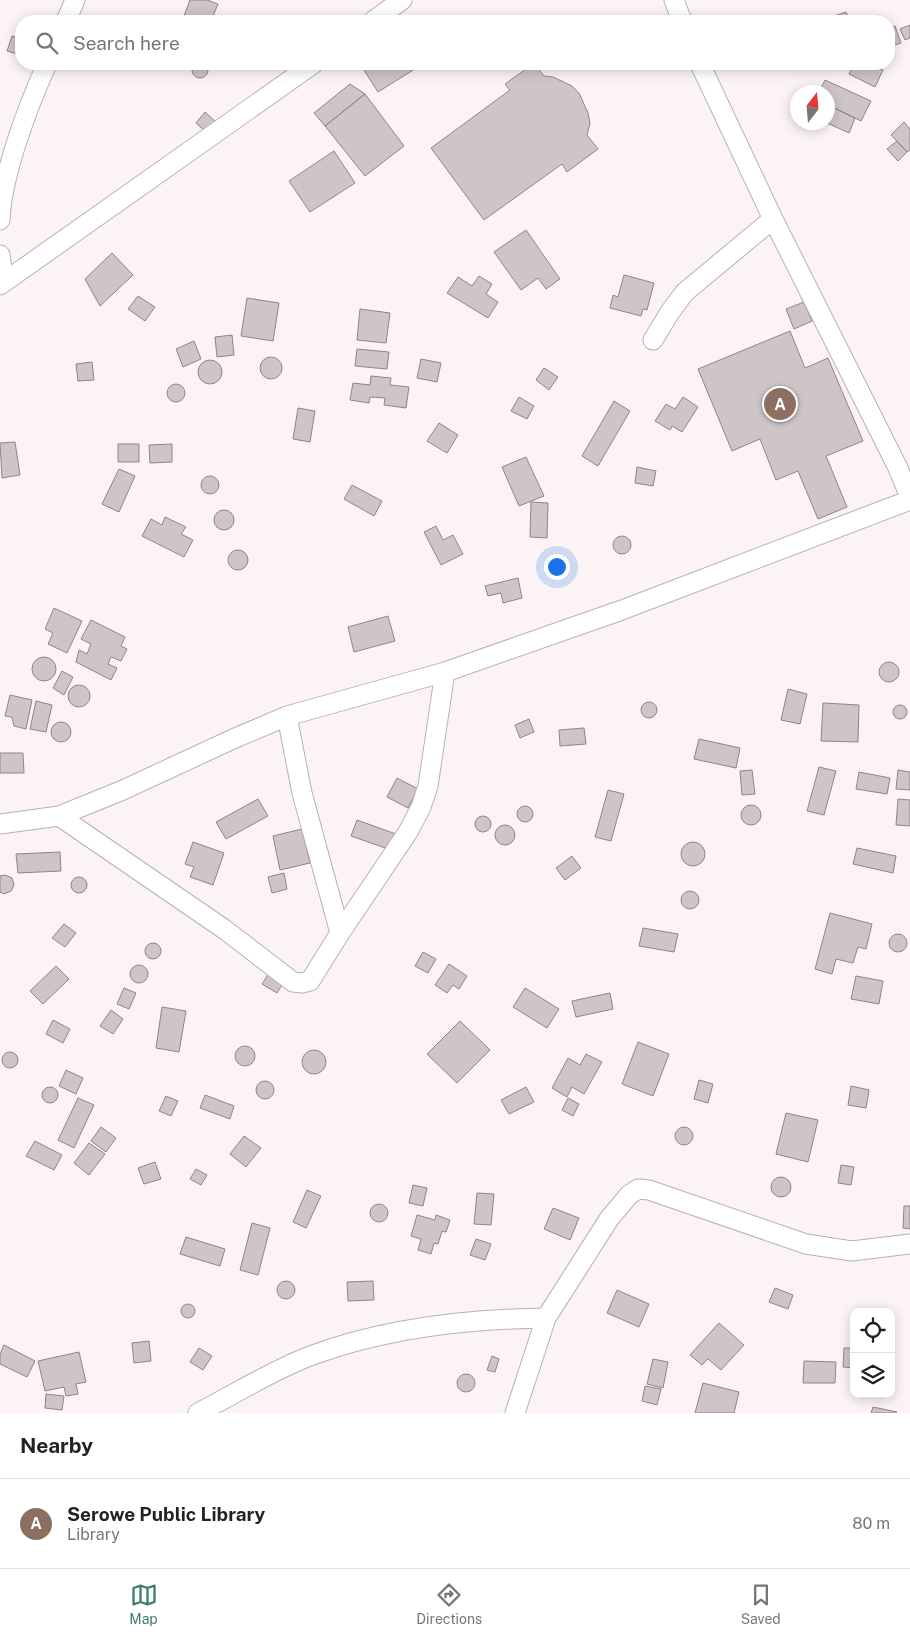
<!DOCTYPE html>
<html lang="en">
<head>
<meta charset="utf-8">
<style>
  :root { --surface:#fff; --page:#f6f6f6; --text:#222; --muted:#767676; --line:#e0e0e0; --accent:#3d7e6e }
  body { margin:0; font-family:"Public Sans",sans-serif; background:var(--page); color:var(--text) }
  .controls { position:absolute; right:15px; bottom:15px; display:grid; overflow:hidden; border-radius:10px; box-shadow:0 2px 12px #0003 }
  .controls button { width:45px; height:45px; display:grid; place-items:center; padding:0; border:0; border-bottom:1px solid var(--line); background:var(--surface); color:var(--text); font:25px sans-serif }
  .compass { position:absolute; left:790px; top:85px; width:45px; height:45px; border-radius:50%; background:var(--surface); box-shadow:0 2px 12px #0003; rotate:16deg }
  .you { position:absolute; left:556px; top:566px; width:18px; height:18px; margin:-12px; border:4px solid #fff; border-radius:50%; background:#1a73e8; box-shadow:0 0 0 8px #1a73e833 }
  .badge { display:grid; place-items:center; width:32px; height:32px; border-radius:50%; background:var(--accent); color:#fff; font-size:16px; font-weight:700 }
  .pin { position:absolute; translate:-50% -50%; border:2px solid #fff; box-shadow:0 1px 5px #0006 }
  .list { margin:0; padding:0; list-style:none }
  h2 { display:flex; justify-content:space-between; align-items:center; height:65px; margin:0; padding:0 20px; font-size:21px }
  h2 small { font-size:16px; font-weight:400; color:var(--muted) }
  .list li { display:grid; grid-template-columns:32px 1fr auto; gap:15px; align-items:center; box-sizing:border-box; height:90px; padding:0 20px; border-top:1px solid var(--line) }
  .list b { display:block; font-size:19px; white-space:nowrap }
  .list p { margin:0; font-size:16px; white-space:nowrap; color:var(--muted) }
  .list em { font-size:16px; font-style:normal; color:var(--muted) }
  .icon { flex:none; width:28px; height:28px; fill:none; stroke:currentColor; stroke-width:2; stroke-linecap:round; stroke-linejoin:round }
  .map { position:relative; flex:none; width:910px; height:1413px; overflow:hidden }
  .search { position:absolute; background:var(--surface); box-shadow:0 2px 12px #0003; left:15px; right:15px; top:15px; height:55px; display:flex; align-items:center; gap:12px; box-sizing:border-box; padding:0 18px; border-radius:20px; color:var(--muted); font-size:19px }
  .sheet { height:155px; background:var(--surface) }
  nav { display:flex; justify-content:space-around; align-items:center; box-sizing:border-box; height:70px; border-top:1px solid var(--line); background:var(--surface); font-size:14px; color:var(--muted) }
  nav a { display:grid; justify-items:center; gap:2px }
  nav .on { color:var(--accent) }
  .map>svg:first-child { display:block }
</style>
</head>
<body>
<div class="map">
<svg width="910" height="1413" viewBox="0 0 910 1413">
  <rect width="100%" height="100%" fill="#fcf3f6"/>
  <path fill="#cec5c8" stroke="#8e8588" d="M190 0H207L218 4 211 21H182Z
    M846 12 850 21H832L831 17Z
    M910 25V38L905 40 900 29Z
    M895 26 901 43 889 47V28Z
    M12 36 21 39V55L7 51Z
    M192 70a8 8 0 1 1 16 0a8 8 0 1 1-16 0Z
    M367 64H416L418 67 378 92 362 67Z
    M533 64H535L544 76 553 77 572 86 579 93 588 113 590 123 587 135 598 149 567 172 562 164 484 220 431 148 510 90 505 84Z
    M854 64H868L883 70 875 87 849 74Z
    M825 80 871 101 861 121 828 105V92H819Z
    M350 84 365 94 325 126 314 113Z
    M365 94 404 146 365 176 325 126Z
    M828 105 855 118 849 133 825 122H828Z
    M205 112 217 123 207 133 196 123Z
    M904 122 910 129V150L907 152 891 135Z
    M897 141 907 152 898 161 887 149Z
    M334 151 355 183 310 212 289 181Z
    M526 230 560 279 546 289 538 278 521 290 494 252Z
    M112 253 133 275 100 306 85 279Z
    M624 275 654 283 647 310 643 309 641 316 610 308 613 295 618 297Z
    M479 276 492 284 486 294 498 302 488 318 447 293 458 277 472 286Z
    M138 296 155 307 145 321 128 309Z
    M247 298 279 303 273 341 241 336Z
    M804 302 812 321 794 329 786 309Z
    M360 309 390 313 386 343 357 340Z
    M790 331 805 368 828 358 863 441 826 456 847 507 818 519 798 471 776 480 760 439 732 451 698 369Z
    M232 335 234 355 217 357 215 337Z
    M194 341 201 359 183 367 176 349Z
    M357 349 389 352 387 369 355 366Z
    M260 368a11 11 0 1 1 22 0a11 11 0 1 1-22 0Z
    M421 359 441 363 437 382 417 378Z
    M198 372a12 12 0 1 1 24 0a12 12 0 1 1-24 0Z
    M92 362 94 380 78 381 76 364Z
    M544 368 558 377 549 390 536 380Z
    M371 376 391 378 390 385 409 387 406 408 384 405 385 398 370 397 369 403 350 400 353 383 370 385Z
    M167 393a9 9 0 1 1 18 0a9 9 0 1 1-18 0Z
    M519 397 534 406 527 419 511 411Z
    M683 397 698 407 682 432 672 426 670 430 655 421 666 404 675 409Z
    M614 401 630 411 598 466 582 456Z
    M298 408 315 411 310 442 293 439Z
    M439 423 458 435 447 453 427 441Z
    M15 442 20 475 2 478 0 443Z
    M118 444H139V462H118Z
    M172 444V462L150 463 149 445Z
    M526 457 544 496 519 506 502 467Z
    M637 467 656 471 653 486 635 483Z
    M119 469 135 476 119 512 102 504Z
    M201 485a9 9 0 1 1 18 0a9 9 0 1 1-18 0Z
    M352 485 382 501 374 516 344 499Z
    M531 502 548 503 547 538 530 537Z
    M214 520a10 10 0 1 1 20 0a10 10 0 1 1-20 0Z
    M165 517 186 527 181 534 193 540 184 557 142 536 151 519 162 525Z
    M436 526 443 540 453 535 463 554 441 565 424 532Z
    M613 545a9 9 0 1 1 18 0a9 9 0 1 1-18 0Z
    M228 560a10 10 0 1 1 20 0a10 10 0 1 1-20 0Z
    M518 578 522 598 503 603 501 593 488 596 485 586Z
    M54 608 82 621 67 653 48 644 53 633 45 629Z
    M388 616 395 641 354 652 348 627Z
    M91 620 125 637 121 646 127 649 121 661 111 657 108 664 117 668 111 680 76 662 79 650 87 654 91 644 81 639Z
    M32 669a12 12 0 1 1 24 0a12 12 0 1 1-24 0Z
    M879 672a10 10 0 1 1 20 0a10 10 0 1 1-20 0Z
    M62 671 73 677 64 695 53 688Z
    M68 696a11 11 0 1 1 22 0a11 11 0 1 1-22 0Z
    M788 689 807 694 800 724 781 720Z
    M10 695 32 700 26 729 14 726 12 717 5 716Z
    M36 701 52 705 46 732 30 729Z
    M641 710a8 8 0 1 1 16 0a8 8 0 1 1-16 0Z
    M823 703 859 705 858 742 821 741Z
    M893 712a7 7 0 1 1 14 0a7 7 0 1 1-14 0Z
    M529 719 534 732 520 738 515 725Z
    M51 732a10 10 0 1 1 20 0a10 10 0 1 1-20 0Z
    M584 728 586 744 560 746 559 730Z
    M699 739 740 748 736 768 694 759Z
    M0 753H23L24 773H0Z
    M819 767 836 771 824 815 807 811Z
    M752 770 755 794 742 795 740 771Z
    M898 770 910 772V790L896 789Z
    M859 772 890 778 887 794 856 789Z
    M397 778 418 789 408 808 387 797Z
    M608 790 624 794 611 841 595 837Z
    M258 799 268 816 226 839 216 822Z
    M898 799 910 800V826L896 825Z
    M741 815a10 10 0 1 1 20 0a10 10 0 1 1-20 0Z
    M517 814a8 8 0 1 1 16 0a8 8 0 1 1-16 0Z
    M475 824a8 8 0 1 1 16 0a8 8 0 1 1-16 0Z
    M357 820 396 834 391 850 351 836Z
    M495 835a10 10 0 1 1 20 0a10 10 0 1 1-20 0Z
    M302 829 310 863 280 870 273 836Z
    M193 842 224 853 213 885 190 877 194 867 185 864Z
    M681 854a12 12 0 1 1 24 0a12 12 0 1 1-24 0Z
    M857 848 896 856 893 873 853 864Z
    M60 852 61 871 18 873 16 854Z
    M572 856 581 868 565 880 556 868Z
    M284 873 287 889 272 893 268 877Z
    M5 875 12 878 14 885 11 891 4 894 0 892V876Z
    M71 885a8 8 0 1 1 16 0a8 8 0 1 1-16 0Z
    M681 900a9 9 0 1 1 18 0a9 9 0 1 1-18 0Z
    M830 913 872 924 866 949 858 947 853 963 836 959 832 974 815 969Z
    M64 924 76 933 65 947 52 938Z
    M643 928 678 934 674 952 639 946Z
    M889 943a9 9 0 1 1 18 0a9 9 0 1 1-18 0Z
    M145 951a8 8 0 1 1 16 0a8 8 0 1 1-16 0Z
    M423 952 436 959 428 973 415 966Z
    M449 964 467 976 459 989 453 985 447 993 435 985Z
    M130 974a9 9 0 1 1 18 0a9 9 0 1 1-18 0Z
    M56 966 69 979 43 1004 30 991Z
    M269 973 283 983 277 993 262 984Z
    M856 976 883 981 879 1004 851 999Z
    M124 988 136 993 129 1009 117 1004Z
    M525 988 559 1009 547 1028 513 1007Z
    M610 993 613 1009 576 1017 572 1001Z
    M162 1007 186 1011 179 1052 156 1048Z
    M111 1010 123 1019 113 1034 100 1026Z
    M53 1020 70 1029 63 1043 46 1034Z
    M460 1021 490 1050 457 1083 427 1054Z
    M638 1042 669 1054 653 1096 622 1084Z
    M235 1056a10 10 0 1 1 20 0a10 10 0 1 1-20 0Z
    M302 1062a12 12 0 1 1 24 0a12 12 0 1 1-24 0Z
    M2 1060a8 8 0 1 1 16 0a8 8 0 1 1-16 0Z
    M586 1054 602 1062 584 1094 572 1087 567 1097 552 1088 568 1058 580 1065Z
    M66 1070 83 1078 76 1094 59 1086Z
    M699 1080 713 1084 708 1103 694 1099Z
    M256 1090a9 9 0 1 1 18 0a9 9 0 1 1-18 0Z
    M851 1086 869 1090 866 1108 848 1105Z
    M526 1087 534 1102 509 1114 501 1100Z
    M42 1095a8 8 0 1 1 16 0a8 8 0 1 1-16 0Z
    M205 1095 234 1106 230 1119 200 1108Z
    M166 1096 178 1101 171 1116 159 1111Z
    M78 1098 94 1105 74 1148 58 1140Z
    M568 1098 579 1104 573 1116 562 1110Z
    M786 1113 818 1120 808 1162 776 1154Z
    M101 1127 116 1138 106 1152 91 1141Z
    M675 1136a9 9 0 1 1 18 0a9 9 0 1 1-18 0Z
    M244 1136 261 1148 246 1167 230 1154Z
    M35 1141 62 1155 54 1170 26 1156Z
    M89 1143 105 1154 89 1175 74 1163Z
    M155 1162 161 1179 144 1184 138 1168Z
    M841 1165 854 1167 851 1185 838 1183Z
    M196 1169 207 1175 201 1185 190 1179Z
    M771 1187a10 10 0 1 1 20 0a10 10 0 1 1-20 0Z
    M413 1185 427 1188 423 1206 409 1203Z
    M307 1190 321 1196 306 1228 293 1222Z
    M477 1193 494 1194 491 1225 474 1224Z
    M370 1213a9 9 0 1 1 18 0a9 9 0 1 1-18 0Z
    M904 1206H910V1229L903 1228Z
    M553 1208 579 1218 570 1240 544 1229Z
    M417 1215 435 1220 436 1215 450 1220 446 1232 442 1231 438 1244 434 1243 431 1254 418 1250 421 1239 411 1236Z
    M252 1223 270 1228 258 1275 240 1270Z
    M186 1237 225 1249 220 1266 180 1254Z
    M476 1239 491 1244 485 1260 470 1255Z
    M373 1281 374 1300 348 1301 347 1282Z
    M277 1290a9 9 0 1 1 18 0a9 9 0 1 1-18 0Z
    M775 1288 793 1295 788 1309 769 1302Z
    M617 1290 649 1304 639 1327 607 1313Z
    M181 1311a7 7 0 1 1 14 0a7 7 0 1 1-14 0Z
    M719 1323 744 1345 721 1370 708 1359 702 1365 690 1355Z
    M149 1341 151 1361 134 1363 132 1343Z
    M4 1345 35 1361 27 1377 0 1364V1354Z
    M199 1348 212 1356 203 1370 190 1362Z
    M844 1348H854V1368L843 1367Z
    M79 1352 86 1382 76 1384 78 1394 66 1396 64 1387 45 1391 38 1361Z
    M492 1356 499 1359 495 1372 487 1370Z
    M653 1359 668 1362 663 1388 647 1384Z
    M804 1361 836 1362 835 1383H803Z
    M457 1383a9 9 0 1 1 18 0a9 9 0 1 1-18 0Z
    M703 1383 739 1392 734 1413H695Z
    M645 1386 661 1389 657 1405 642 1401Z
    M46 1394 64 1396 62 1410 45 1408Z
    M873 1407 897 1412 896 1413H871Z"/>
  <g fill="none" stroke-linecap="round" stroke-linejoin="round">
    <defs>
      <path id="minor" d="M674 0 682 21
        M66 21 75 0
        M373 21 402 0
        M700 64 773 219 898 468 910 497
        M0 220C2 174 28 106 47 64
        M0 255 4 282
        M0 285 313 64
        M653 340 670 312 685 292 773 219
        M59 816 224 929 293 982 302 983 310 981 340 933 302 793 287 716
        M0 824 59 816 123 790 233 739 287 716 445 672 622 610 910 500
        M340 933 408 832 421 807 428 786 445 672
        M198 1413C235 1394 271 1371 310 1356 385 1328 466 1319 546 1318
        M515 1413 546 1318 609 1219 629 1195 638 1189 649 1190 806 1244 852 1251 910 1244"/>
    </defs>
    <use href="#minor" stroke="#b8b0b2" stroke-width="21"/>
    <use href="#minor" stroke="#fff" stroke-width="19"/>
  </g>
</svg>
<div class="controls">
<button><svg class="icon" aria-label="locate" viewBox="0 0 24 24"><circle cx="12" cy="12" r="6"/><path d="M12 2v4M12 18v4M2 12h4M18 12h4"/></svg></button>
<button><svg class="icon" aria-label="layers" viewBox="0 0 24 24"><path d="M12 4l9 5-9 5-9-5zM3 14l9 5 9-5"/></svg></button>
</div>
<svg class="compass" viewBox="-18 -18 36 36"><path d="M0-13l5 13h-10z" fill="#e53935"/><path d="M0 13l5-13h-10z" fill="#767676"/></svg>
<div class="you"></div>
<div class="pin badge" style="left:780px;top:404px;background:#8d6e63">A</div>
<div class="search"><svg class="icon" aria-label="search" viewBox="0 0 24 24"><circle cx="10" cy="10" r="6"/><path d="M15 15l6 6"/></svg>Search here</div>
</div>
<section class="sheet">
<h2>Nearby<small></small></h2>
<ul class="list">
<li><span class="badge" style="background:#8d6e63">A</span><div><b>Serowe Public Library</b><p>Library</p></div><em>80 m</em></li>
</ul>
</section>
<nav>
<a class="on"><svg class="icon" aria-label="map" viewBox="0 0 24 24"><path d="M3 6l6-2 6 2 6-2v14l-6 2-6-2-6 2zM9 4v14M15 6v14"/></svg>Map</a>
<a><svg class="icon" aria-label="directions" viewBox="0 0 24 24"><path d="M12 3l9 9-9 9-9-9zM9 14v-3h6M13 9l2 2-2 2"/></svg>Directions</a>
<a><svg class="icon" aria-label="saved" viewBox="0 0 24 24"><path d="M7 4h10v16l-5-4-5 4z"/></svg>Saved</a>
</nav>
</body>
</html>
